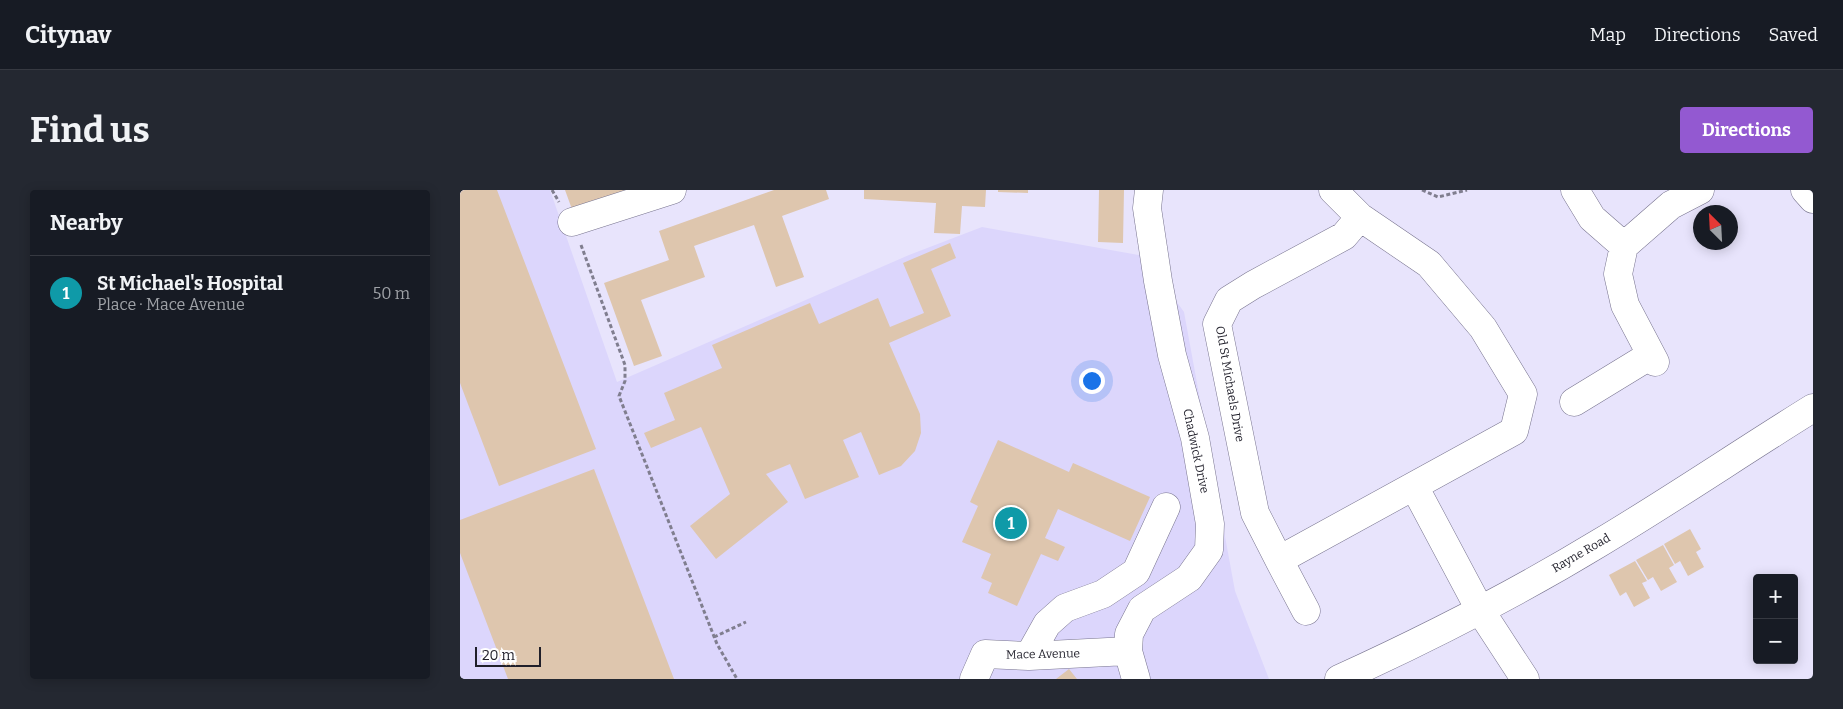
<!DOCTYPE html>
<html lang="en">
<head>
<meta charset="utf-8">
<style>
  :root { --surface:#171b24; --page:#242831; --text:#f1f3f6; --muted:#9ea1a6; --line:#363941; --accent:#9359d1 }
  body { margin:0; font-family:Bitter,serif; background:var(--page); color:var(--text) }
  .controls { position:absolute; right:15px; bottom:15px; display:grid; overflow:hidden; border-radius:5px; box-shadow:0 2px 12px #0003 }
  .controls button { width:45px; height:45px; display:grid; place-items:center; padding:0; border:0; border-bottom:1px solid var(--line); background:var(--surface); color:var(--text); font:25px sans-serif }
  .compass { position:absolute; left:1233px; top:15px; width:45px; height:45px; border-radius:50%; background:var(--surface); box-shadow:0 2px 12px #0003; rotate:336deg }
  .scale { position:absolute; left:15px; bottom:12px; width:66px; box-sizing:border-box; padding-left:5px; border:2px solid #201f2a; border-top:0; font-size:14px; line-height:18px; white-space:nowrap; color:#201f2a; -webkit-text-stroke:4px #fff; paint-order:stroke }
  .you { position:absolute; left:631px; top:190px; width:18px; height:18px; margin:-12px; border:4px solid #fff; border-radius:50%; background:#1a73e8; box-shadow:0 0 0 8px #1a73e833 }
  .badge { display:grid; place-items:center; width:32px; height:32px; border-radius:50%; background:var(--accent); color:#fff; font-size:16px; font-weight:700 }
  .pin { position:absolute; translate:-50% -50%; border:2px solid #fff; box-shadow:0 1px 5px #0006 }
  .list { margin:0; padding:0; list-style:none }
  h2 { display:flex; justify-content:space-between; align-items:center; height:65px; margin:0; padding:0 20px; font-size:21px }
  h2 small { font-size:16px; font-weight:400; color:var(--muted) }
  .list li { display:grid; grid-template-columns:32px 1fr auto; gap:15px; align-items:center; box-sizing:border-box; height:75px; padding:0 20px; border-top:1px solid var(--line) }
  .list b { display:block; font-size:19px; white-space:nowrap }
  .list p { margin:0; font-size:16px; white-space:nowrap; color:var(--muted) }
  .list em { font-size:16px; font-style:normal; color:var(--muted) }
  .map { position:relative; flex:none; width:1353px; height:489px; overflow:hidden; border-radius:5px }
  header { display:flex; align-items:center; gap:30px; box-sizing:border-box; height:70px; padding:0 25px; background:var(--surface); border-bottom:1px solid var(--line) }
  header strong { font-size:24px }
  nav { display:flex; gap:28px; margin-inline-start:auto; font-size:18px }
  .intro { display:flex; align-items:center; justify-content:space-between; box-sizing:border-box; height:120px; padding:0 30px }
  h1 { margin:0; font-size:35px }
  .button { padding:12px 22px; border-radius:5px; background:var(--accent); color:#fff; font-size:18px; font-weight:700 }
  main { display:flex; gap:30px; padding:0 30px }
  aside { flex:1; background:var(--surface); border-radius:5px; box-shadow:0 2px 12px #0003 }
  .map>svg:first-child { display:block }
</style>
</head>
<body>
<header>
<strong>Citynav</strong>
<nav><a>Map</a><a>Directions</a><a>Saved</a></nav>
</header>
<div class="intro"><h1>Find us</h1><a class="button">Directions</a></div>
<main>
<aside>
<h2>Nearby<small></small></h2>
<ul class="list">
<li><span class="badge" style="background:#0f9aa8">1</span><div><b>St Michael's Hospital</b><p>Place · Mace Avenue</p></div><em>50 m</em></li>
</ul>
</aside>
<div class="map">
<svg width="1353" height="489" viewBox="0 0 1353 489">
  <rect width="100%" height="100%" fill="#e8e4fc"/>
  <path fill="#dcd6fc" d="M0 0H90L157 192 449 65 522 37 684 66 724 122 775 401 809 489H0Z"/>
  <path fill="#dec6ae" d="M0 0H37L136 259 39 296 0 193Z
    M105 0H176L113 22Z
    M314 0H366L369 9 322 26 344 87 316 97 294 35 234 56 245 87 181 110 202 166 174 176 144 93 209 70 199 41Z
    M404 0H526L525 17 502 16 500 44 474 43 476 13 404 9Z
    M538 0H568V3L538 2Z
    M639 0H664L663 53 638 52Z
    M490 53 496 68 471 79 491 126 429 153 460 224 461 243 455 261 441 276 419 285 401 242 383 250 399 287 345 309 330 274 306 284 328 312 256 369 230 336 270 304 241 237 191 258 184 243 215 230 204 203 262 178 252 155 350 113 359 134 418 108 430 137 464 123 443 73Z
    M538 250 609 282 613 273 690 307 670 351 598 319 585 348 605 357 598 371 581 364 557 416 528 403 532 393 521 388 531 364 502 352 518 316 510 312Z
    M134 279 214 489H48L0 363V330Z
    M1230 339 1241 359 1236 362 1244 377 1228 386 1220 371 1215 374 1204 354Z
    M1203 355 1214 375 1209 378 1217 392 1201 401 1193 387 1188 390 1176 370Z
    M1175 371 1187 391 1182 393 1190 408 1174 417 1166 402 1160 406 1149 385Z
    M609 479 617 489H596Z"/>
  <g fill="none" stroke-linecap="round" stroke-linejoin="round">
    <defs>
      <path id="minor" d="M873 0 900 27 969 74 1023 138 1063 204 1054 241 819 370 795 323 757 134 769 110 793 95 884 46 900 27
        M1115 0 1132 28 1164 56
        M1345 0 1353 9
        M112 32 212 0
        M1195 172 1165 115 1158 84 1164 56 1211 15 1240 0
        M1114 212 1191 165
        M954 296 1020 420 1065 489
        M819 370 846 421
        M569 466 587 434 605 418 643 404 676 382 706 317
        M514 489 525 464 569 466 668 461
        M676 489 668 461 669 444 682 419 729 388 749 360 750 334 735 248 712 165 698 91 687 18 689 0"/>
      <path id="major" d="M879 489C969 448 1057 403 1141 352 1213 309 1282 262 1353 218"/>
    </defs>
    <use href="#minor" stroke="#78748f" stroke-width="29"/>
    <use href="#major" stroke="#78748f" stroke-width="29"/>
    <path stroke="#807e8f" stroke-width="3" stroke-dasharray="4 2.5" stroke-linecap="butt" d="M92 0 99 12
      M962 0 978 7 1007 0
      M121 55 165 175V191L159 206 257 454 277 489
      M254 447 286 432"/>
    <use href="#minor" stroke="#fff" stroke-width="28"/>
    <use href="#major" stroke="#fff" stroke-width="28"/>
  </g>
  <g text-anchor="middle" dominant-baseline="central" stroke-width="4" stroke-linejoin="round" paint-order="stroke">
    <g font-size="12" fill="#201f2a" stroke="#fff">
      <text transform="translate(770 194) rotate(80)">Old St Michaels Drive</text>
      <text transform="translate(736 261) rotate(78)">Chadwick Drive</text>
      <text transform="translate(1121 363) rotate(-30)">Rayne Road</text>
      <text transform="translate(583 464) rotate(-1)">Mace Avenue</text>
    </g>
  </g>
</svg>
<div class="controls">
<button>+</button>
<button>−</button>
</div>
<svg class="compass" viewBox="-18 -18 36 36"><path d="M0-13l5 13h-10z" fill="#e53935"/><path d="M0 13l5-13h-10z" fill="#9ea1a6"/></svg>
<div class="scale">20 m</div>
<div class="you"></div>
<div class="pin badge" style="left:551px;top:333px;background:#0f9aa8">1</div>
</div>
</main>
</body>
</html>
